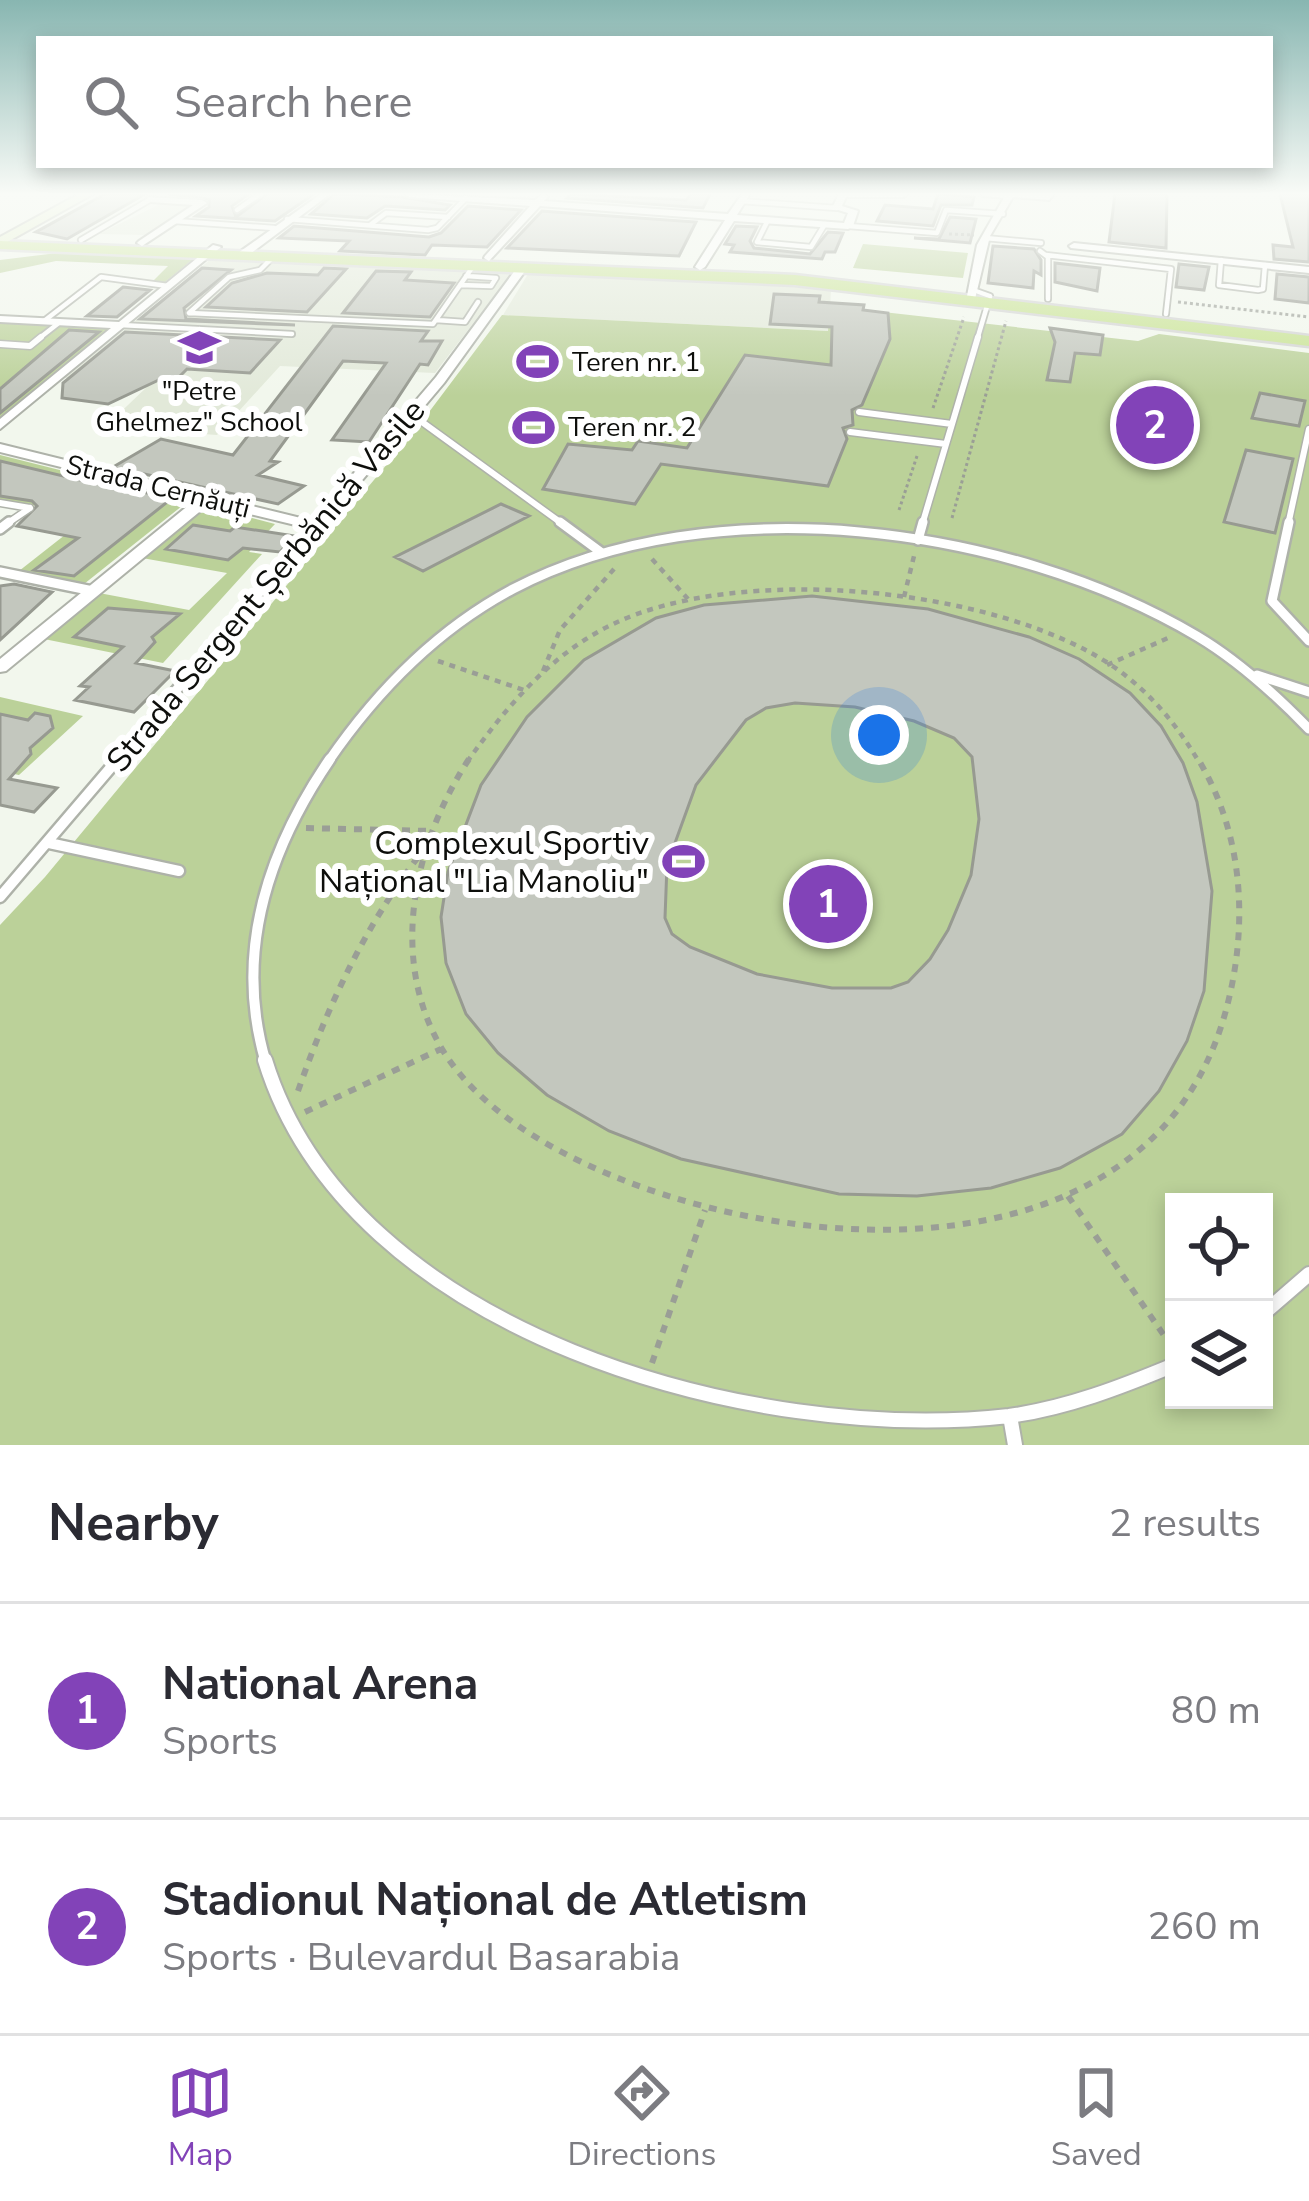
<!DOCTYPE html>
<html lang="en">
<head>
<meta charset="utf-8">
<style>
  :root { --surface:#fff; --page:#f2f2f3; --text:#2b2b33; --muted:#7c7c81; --line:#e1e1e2; --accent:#8243b8 }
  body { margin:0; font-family:"Nunito Sans",sans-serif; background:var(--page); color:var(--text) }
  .controls { position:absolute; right:36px; bottom:36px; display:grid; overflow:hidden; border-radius:0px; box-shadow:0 6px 18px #0003 }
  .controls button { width:108px; height:108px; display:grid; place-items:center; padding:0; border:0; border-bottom:3px solid var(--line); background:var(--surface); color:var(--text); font:60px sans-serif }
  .you { position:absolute; left:879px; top:735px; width:42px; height:42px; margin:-30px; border:9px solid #fff; border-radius:50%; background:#1a73e8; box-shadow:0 0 0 18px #1a73e833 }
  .badge { display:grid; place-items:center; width:78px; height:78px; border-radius:50%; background:var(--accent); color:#fff; font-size:39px; font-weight:700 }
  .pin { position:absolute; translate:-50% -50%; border:6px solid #fff; box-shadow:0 3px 12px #0006 }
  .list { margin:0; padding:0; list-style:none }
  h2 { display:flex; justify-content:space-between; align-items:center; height:156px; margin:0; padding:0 48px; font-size:51px }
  h2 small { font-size:39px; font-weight:400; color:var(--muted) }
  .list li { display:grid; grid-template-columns:78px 1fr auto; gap:36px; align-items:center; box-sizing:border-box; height:216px; padding:0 48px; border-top:3px solid var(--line) }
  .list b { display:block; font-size:45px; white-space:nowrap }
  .list p { margin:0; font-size:39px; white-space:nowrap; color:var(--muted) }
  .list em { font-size:39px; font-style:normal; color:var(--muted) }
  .icon { flex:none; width:66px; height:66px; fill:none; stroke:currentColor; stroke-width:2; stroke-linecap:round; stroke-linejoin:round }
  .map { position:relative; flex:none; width:1309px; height:1445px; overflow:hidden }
  .search { position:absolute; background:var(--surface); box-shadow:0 6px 18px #0003; left:36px; right:36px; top:36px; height:132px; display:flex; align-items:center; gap:30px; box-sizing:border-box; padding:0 42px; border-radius:0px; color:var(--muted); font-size:45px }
  .sheet { height:588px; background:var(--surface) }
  nav { display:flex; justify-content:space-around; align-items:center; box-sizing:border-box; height:168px; border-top:3px solid var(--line); background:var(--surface); font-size:33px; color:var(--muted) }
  nav a { display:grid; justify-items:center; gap:6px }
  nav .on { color:var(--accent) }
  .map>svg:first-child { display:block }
</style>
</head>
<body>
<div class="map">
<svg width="1309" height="1445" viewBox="0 0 1309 1445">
  <rect width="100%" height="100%" fill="#f2f7ed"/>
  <path fill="#e2e9d9" d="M162 203 193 205 145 235 99 234Z
    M211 259 512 273 435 373 280 366 217 435 105 427 151 383 65 378Z
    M528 274 831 288 829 331 503 315Z"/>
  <path fill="#bbd199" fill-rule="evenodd" d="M863 244 968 253 963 278 853 268Z
    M57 253 193 259 165 282H152L168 266 56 261 0 273V260Z
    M830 306 1138 341 1159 334 1309 353V1445H0V925L45 877 417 428 502 315 828 331ZM1174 1202H1264V1400H1174Z
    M0 321 111 327 0 419Z
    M0 455 187 502 84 584 19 571 89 516 0 499Z
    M205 506 275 524 249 552 262 554 163 663 44 639 99 593 189 610 227 573 142 558Z
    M0 697 83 716 19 775 0 771Z"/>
  <path fill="#c3c7be" stroke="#979a91" stroke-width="3" fill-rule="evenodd" d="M105 194H145L67 239 36 232Z
    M168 194H249L232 206 236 217 267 194H314L275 221 196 216 209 207V199Z
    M334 194 402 197 450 205 445 210 385 206 367 218 311 214Z
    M571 194 686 200 691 194H710L703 208 567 198Z
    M938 194 974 197 972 205H941L933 226 877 221 885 205 933 209Z
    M1115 194H1167L1166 248 1109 242Z
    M1280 194H1309V262L1274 259 1273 245 1293 247Z
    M468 206 521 210 487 247 432 245 425 255 340 251 349 241 279 238 294 226 429 237 441 233Z
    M542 211 554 212 696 222 679 256 507 248Z
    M950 217 976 219 970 243 914 238 939 239Z
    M736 226 757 227 750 241 754 248 810 254 828 232 843 233 835 252H825L822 259 730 252 734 245 725 244Z
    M993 246 1034 249 1041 260V275L1034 271 1033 288 988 283Z
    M1055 263 1100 268 1097 291 1055 282Z
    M1179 264 1209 267 1204 290 1176 287Z
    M202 268 231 270 184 308 186 319 295 325 140 319Z
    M324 268 346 269 307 312 206 307 232 283 267 273 318 275Z
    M376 271 411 272 405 280 454 283 430 317 343 313Z
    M1277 274 1309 277V303L1275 299Z
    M123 287 150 290 117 317 87 316Z
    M774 294 820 296 819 302 864 305 863 310 888 313 890 339 862 405 852 410 853 425 843 428 847 439 828 486 661 464 635 504 543 489 568 444 632 450 638 441 687 448 745 355 831 365 832 327 770 324Z
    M333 326 428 331 421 341H442L428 365 420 364 369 442 332 440 386 363 343 361 270 461 278 462 258 475 304 486 278 504 113 467 161 439 233 455Z
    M1050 328 1103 335 1100 355 1075 353 1070 382 1047 380 1055 342Z
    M69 330 99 332 0 413V389Z
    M125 332 280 340 250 373 187 369 177 379 163 378 108 404 62 398 63 383Z
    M1260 393 1305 401 1299 426 1252 418Z
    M1246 450 1293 459 1275 533 1224 522Z
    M0 461 88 482 92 479 171 499 74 576 34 570 78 538 17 526 37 506 32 501 0 496Z
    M501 504 529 516 423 571 395 557Z
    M193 525 230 531 235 527 295 536 280 552 243 548 228 560 166 549Z
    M14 584 52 592 0 640V586Z
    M812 596 928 609 1029 637 1079 659 1130 693 1161 726 1183 763 1197 802 1212 891 1204 991 1187 1041 1159 1091 1122 1134 1060 1168 991 1188 917 1196 839 1194 681 1159 609 1131 547 1095 498 1053 466 1014 446 963 441 917 448 872 481 785 527 717 584 660 656 618 704 605ZM795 703 855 707 914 721 954 738 972 757 979 819 971 875 948 930 930 959 908 982 891 988H832L757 974 690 947 672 934 665 918 667 865 696 785 746 720 766 708Z
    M108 608 180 614 152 637 155 642 136 663 175 671 134 712 75 700 89 687 80 686 123 647 74 637Z
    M35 713 50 716 53 728 30 748 31 754 9 779 57 788 34 812 0 805V714L28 720Z"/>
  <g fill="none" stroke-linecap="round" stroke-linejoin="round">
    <defs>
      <path id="service-far4" d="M984 194 1009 196
        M740 201 837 208
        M237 210 260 194
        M287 219 428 230 437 228 466 198
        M768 220 757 242 811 247 825 224
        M174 221 274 228
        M370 225 386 213 448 217
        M848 226 937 233 946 210 1003 214
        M985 238 1041 243
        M81 240 151 199
        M1040 251 1048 257V299
        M1046 255 1171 269 1166 314
        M1221 260 1219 285 1258 290 1263 289 1265 265
        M460 285 491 286 496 278 466 276
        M973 290 990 296 977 340
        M189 313 433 324 474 265
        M189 313 229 277 260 270 274 256
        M436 320 465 322 478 302
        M44 321 101 277 168 286
        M120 325 292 334
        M37 340 60 322"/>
      <path id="service-far3" d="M0 344 30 346 41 337
        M859 412 952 424
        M411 414 564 525
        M850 432 946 444
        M0 503 30 508
        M5 525 30 508
        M922 525 978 337
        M1288 525 1309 429"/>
      <path id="service-far2" d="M560 522 602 553
        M1289 522 1272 601 1309 641
        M0 529 9 522
        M918 540 923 522
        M0 572 93 591
        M1257 675 1309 692
        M115 762 316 526
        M328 762C376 692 438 629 513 589 712 485 1009 525 1197 636 1239 661 1275 694 1309 729"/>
      <path id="service-far1" d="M49 843 179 871
        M0 897 118 759
        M266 1063C233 953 268 850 330 759"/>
      <path id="service" d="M265 1060C349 1334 754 1445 1009 1416 1067 1408 1121 1387 1174 1365
        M1264 1313 1309 1274
        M1010 1416 1015 1445"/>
      <path id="minor" d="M321 194H330L246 257H238V253Z
        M405 194 535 200 543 194 548 197 544 201 728 214 742 194H750L737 215 844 223 848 213 832 208 839 194H908L904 197H846L842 206 858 211 853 226 848 229 734 221 705 267 700 270 695 267 725 220 540 206 489 261 484 258 485 256 530 206 409 197Z
        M1006 194H1054L1049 200 1013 197 990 236 975 299 966 301 977 245Z
        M148 197 202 200 207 203 142 246 137 243 139 241 193 205 151 202Z
        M1074 243 1309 267V273L1071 248 1069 246Z
        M213 245 221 247 0 429V419L111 328 0 322V316L119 322Z
        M519 265 528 267 444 383 321 529 316 530 209 504 6 671 0 672V659L195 500 0 452V444L313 521 436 377Z"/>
      <path id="secondary" d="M79 194H93L0 246V237Z"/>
      <path id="primary" d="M0 241 795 275 1309 336V346L795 285 0 249Z"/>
    </defs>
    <use href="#service-far4" stroke="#aeb2a9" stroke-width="8"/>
    <use href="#service-far3" stroke="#aeb2a9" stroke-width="9"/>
    <use href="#service-far2" stroke="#aeb2a9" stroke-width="14"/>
    <use href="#service-far1" stroke="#aeb2a9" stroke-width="15"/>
    <use href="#service" stroke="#aeb2a9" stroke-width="18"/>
    <use href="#minor" stroke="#aeb2a9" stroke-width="4"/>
    <use href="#secondary" stroke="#aeb2a9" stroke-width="4"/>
    <use href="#primary" stroke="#d3d4d3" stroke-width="5"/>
    <path stroke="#9a9e96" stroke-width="3" stroke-dasharray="3 3" stroke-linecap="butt" d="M949 234 974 235
      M1178 302 1309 317
      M933 408 964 317
      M899 510 918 453
      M952 518 1006 321"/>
    <path stroke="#9a9e96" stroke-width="4.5" stroke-dasharray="6 6" stroke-linecap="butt" d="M652 559 688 599
      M904 597 914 556
      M438 661 524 690
      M1107 665 1168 638
      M543 671 560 630 614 569
      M467 762C506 707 550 655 611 625 739 562 997 587 1114 667 1150 692 1177 725 1199 762"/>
    <path stroke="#9a9e96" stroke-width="6" stroke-dasharray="8 8" stroke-linecap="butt" d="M469 759C414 843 388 958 442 1049 480 1112 557 1154 623 1180 831 1262 1169 1269 1230 994 1248 914 1241 830 1198 759
      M306 828 432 831
      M298 1091C329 1002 367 922 425 848
      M305 1112 441 1049
      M1068 1196 1174 1350
      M652 1363 705 1210"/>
    <use href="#service-far4" stroke="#fff" stroke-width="4.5"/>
    <use href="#service-far3" stroke="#fff" stroke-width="6"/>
    <use href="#service-far2" stroke="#fff" stroke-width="9"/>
    <use href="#service-far1" stroke="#fff" stroke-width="10"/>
    <use href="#service" stroke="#fff" stroke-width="14"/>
    <use href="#minor" fill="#fff" fill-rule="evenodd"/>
    <use href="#secondary" fill="#e3f0c8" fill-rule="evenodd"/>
    <use href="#primary" fill="#c7e291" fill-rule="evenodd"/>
  </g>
  <linearGradient id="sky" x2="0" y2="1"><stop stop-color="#88b6b1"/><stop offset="0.49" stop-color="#f9fbf7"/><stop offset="1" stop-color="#f9fbf7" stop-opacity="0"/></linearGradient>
  <rect width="1309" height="396" fill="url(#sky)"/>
  <defs>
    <symbol id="school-bare" viewBox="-9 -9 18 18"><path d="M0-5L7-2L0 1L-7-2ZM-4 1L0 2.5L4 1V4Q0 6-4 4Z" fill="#8243b8" stroke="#fff" stroke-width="2.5" paint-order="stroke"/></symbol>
    <symbol id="stadium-bare" viewBox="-9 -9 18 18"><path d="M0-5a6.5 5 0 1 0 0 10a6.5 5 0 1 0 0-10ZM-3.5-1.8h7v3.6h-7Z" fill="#8243b8" stroke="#fff" stroke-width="2.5" paint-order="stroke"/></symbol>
  </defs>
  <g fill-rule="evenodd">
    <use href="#school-bare" x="170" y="318" width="59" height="59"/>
    <use href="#stadium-bare" x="508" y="332" width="59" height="59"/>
    <use href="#stadium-bare" x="504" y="398" width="59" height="59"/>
    <use href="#stadium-bare" x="654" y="832" width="59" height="59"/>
  </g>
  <g text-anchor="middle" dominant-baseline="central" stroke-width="12" stroke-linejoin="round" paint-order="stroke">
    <g font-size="27" fill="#0d0e0b" stroke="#fff" text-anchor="start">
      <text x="572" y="362">Teren nr. 1</text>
      <text x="199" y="391" text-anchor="middle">"Petre<tspan x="199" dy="31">Ghelmez" School</tspan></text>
      <text x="568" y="427">Teren nr. 2</text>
    </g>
    <g font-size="27" fill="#0d0e0b" stroke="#fff">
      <text transform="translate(158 487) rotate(14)">Strada Cernăuți</text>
    </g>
    <g font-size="33" fill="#0d0e0b" stroke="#fff">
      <text transform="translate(266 586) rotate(-50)">Strada Sergent Șerbănică Vasile</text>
    </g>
    <g font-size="33" fill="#0d0e0b" stroke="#fff" text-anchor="end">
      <text x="649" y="843">Complexul Sportiv<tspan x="649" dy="38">Național "Lia Manoliu"</tspan></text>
    </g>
  </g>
</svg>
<div class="controls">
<button><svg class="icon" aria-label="locate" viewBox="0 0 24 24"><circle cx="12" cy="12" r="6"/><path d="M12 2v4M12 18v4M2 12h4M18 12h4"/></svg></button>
<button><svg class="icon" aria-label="layers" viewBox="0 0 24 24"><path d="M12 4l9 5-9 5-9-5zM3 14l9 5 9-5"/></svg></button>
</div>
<div class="you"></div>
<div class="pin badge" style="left:828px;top:904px">1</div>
<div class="pin badge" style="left:1155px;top:425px">2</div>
<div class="search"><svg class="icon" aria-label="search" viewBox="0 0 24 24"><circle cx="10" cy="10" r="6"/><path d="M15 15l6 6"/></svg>Search here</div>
</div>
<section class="sheet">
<h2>Nearby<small>2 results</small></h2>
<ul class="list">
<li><span class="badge">1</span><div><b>National Arena</b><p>Sports</p></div><em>80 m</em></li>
<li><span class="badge">2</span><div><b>Stadionul Național de Atletism</b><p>Sports · Bulevardul Basarabia</p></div><em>260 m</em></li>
</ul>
</section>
<nav>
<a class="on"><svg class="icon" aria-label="map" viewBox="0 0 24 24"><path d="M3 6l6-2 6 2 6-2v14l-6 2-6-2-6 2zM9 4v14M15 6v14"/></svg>Map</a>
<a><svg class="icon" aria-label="directions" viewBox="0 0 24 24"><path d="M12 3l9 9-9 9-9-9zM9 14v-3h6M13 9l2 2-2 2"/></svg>Directions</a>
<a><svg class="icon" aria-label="saved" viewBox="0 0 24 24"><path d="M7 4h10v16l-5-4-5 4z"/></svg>Saved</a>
</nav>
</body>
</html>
